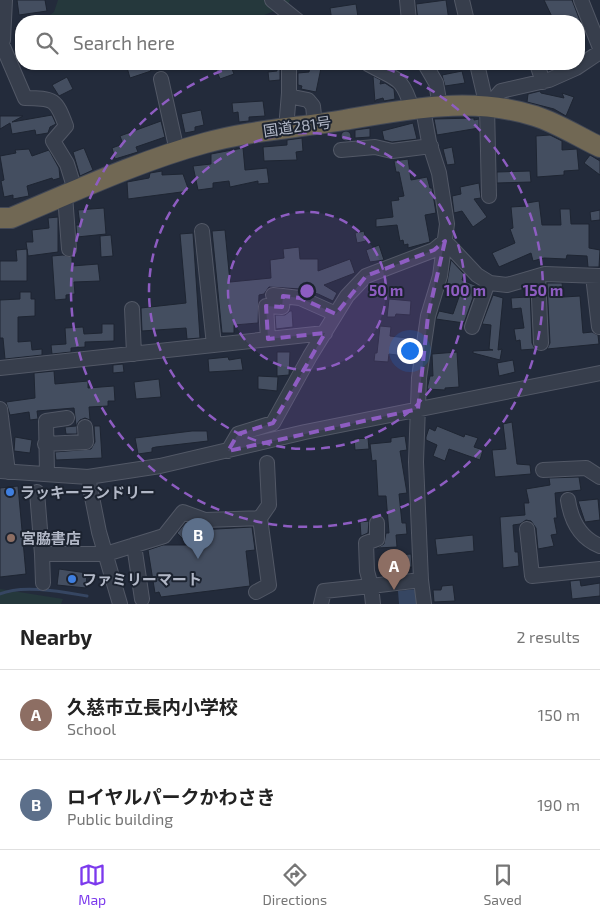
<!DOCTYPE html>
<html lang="en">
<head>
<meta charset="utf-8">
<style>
  :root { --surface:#fff; --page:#f6f6f6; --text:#222; --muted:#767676; --line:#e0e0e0; --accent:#7c3aed }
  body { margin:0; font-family:"Exo 2","Noto Sans JP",sans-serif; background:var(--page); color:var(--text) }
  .you { position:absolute; left:409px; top:350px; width:18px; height:18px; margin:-12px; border:4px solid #fff; border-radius:50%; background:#1a73e8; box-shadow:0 0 0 8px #1a73e833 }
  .badge { display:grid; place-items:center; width:32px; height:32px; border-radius:50%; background:var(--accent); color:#fff; font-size:16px; font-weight:700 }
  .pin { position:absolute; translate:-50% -41px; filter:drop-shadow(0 1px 2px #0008) }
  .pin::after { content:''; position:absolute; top:26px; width:18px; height:15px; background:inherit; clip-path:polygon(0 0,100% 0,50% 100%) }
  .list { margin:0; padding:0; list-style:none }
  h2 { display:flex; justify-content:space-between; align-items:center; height:65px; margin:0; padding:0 20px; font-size:21px }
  h2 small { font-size:16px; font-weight:400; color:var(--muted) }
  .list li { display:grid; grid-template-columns:32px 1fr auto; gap:15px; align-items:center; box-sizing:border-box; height:90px; padding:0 20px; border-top:1px solid var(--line) }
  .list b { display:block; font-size:19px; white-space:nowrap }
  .list p { margin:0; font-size:16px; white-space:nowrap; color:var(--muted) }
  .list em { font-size:16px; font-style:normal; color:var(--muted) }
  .icon { flex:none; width:28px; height:28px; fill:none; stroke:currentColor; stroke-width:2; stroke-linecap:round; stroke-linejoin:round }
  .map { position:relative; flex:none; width:600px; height:604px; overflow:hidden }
  .search { position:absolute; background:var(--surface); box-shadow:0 1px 4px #0004; left:15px; right:15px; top:15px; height:55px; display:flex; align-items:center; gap:12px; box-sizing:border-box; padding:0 18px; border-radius:20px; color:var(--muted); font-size:19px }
  .sheet { height:245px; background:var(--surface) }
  nav { display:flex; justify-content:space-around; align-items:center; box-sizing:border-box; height:70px; border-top:1px solid var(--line); background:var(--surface); font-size:14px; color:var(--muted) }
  nav a { display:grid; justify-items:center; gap:2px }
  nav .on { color:var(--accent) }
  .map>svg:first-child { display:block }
</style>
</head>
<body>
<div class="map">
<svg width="600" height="604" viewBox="0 0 600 604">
  <rect width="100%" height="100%" fill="#232b3b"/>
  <path fill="#25383c" d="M58 0H290L287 6 249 21H41L54 12Z
    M0 589 63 599 61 604H0Z"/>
  <path fill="#364662" d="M417 589 418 604H399L398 591Z"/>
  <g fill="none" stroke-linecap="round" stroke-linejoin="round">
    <path stroke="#364662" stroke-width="3" d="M0 594C22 584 63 592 87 596"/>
  </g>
  <path fill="#444e60" stroke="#1e2532" d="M17 0H45L47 11 19 15Z
    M446 0 449 21H418L416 4Z
    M544 0H572L584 31 579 33V21H554Z
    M356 4 358 17 332 21 330 8Z
    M126 64H148L151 71 130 78Z
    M230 64 234 74 220 79 216 69Z
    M277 64H280V80L269 81 268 72 277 71Z
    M310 66 321 68 316 92 301 89 302 86 298 85V73L309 72Z
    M462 71 465 83 445 86 442 75Z
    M373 76 381 80 380 84 385 83 394 89 395 99 384 101 383 98 376 100 375 102Z
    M67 77 73 89 59 96 52 85Z
    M540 91 541 93 564 98 562 93 574 97 566 116 554 109 527 102 528 94Z
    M263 101 265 116 249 117V121L239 122 238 112 233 113 232 103Z
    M201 110 204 125 195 127V131L185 133 181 114Z
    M52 115 56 124 50 127 48 133 36 135 35 130 12 134 10 123 0 129V116H23L12 122Z
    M474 118V120L479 119V128L437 135 434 119Z
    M161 121 165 137 136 147 138 152 115 159 112 148 123 144 120 136Z
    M413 123 417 139 392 142 384 140 382 131Z
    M370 128V137L355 138V130Z
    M341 136a5 5 0 1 1 10 0a5 5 0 1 1-10 0Z
    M550 135 562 141V150L577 149 579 170 564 171V175L537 177 536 136Z
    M302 138 303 151 296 152 297 160 264 161 263 147 287 145V140Z
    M452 147 455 164 447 165 443 149Z
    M84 148 93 170 80 176 73 152Z
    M243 148 245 170 267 168 269 183 258 184V181L230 187 229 181 213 183V188L198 190 193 166 211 164V154Z
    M29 149 32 156 49 150 59 168 60 178 53 180 52 178 27 186 29 196 13 199V195L4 197 1 181 4 180 0 156 16 153 15 150Z
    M590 155 600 161V175L584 163Z
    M408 159 411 180 427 177 430 188H432L436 213 425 215 430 242 408 248V244L404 245 403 240 400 241 397 225 376 227V219L393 217 391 201 399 200 398 197 404 196 399 172H396L394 161Z
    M162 171V175L183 174 189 191 128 199 127 182 149 178 150 173Z
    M530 171 531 182 497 183V172Z
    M479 183 481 198 474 199 487 217 473 227 462 211 454 213 452 196 461 194 460 187Z
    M539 201 542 225H561L560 209H570L571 224H589V248L600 250 599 267H588L587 256 567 255 566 259 544 258 533 261 531 253 499 267 492 253 515 243 510 229 513 228 511 207 527 206V203Z
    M104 208 106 234 77 237 76 225H80L78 210Z
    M600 210V220L591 221 590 212Z
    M58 217V252L28 256 26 242H33L32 230 49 228 48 218Z
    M225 230 230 282 271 278 270 260 284 258 283 249 299 247 300 259H318V271L350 259 355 273 324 285 337 293 333 301 318 294 301 289 269 287 264 294 259 295 258 323 234 325V333H222L212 231Z
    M364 231 366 241 357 243 355 233Z
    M193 233 200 338 187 339 186 328 142 331 141 308 186 303 180 234Z
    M111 235 113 256 101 257 100 236Z
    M379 245 384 260 370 262 366 250Z
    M27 249V281H0V261H17L16 250Z
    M63 255 72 257V266L98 264 100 281 74 282 75 294 66 295V299L55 300 52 256Z
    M451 260 464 274 462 280 477 286 464 323 436 319 439 311 453 314 460 294 446 288Z
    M547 283H562L564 297 580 296 583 333 592 332 598 335 599 344 547 349 550 343Z
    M530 288 532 343 535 349 521 350 520 340 516 341 514 329 524 328 521 308 512 309 511 298 527 297 523 289Z
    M20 292H31V299H35V316L18 317V342L31 341 32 350 42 349V355L5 359 3 338H0V300L20 299Z
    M493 295 503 298 498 350 502 349 500 360 473 353V351L493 350 489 349 491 325 482 324Z
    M389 299 411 301 410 315 396 314 395 317H387Z
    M290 311H292L293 327 276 329 275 315H285Z
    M102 324H114V341L85 342V347L71 348V352L52 354 51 345 66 344 65 328 83 327 84 334 102 333Z
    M380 326 391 327 390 336 407 338 405 356 389 354 388 362 374 361 375 353H377Z
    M277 352H290L289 375 277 376Z
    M457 352 459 387 445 388V390L427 389 430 376H433L432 354Z
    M228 357 229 360 241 358 243 370 209 372 208 359Z
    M513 360 515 372 499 376 497 363Z
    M123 364 124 372 113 373V365Z
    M54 371 55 384 88 381V388L114 386 115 401H108V406L89 407 90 420 85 418 80 420 77 424V434H66L65 427 76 426 74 408 37 411 38 419 30 420 29 412 10 415 6 402 35 398 34 373Z
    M258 376 278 377 277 391 258 389Z
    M159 379 161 397 136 399 134 382Z
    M512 422 517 464 530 465 531 474 495 477 492 450 506 449 503 424Z
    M94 426H100L102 458 56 460 55 452 91 449 95 442Z
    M437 426 464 437 465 434 478 438 474 447 483 450 480 460 449 449 445 461 433 456 437 445 426 440V437L429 428 435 431Z
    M192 431H207L208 441 156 447 152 448V452L138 454 135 438Z
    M405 436 407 450 400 451 407 493 399 494 402 523H406L407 534 396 535 397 547 377 548 384 544 386 533H389L386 496H378L376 460 372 461 370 444 391 442V438Z
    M15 437 32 440 30 453 14 451Z
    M368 438 369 449 355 450 354 439Z
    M579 477 581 490 555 493 557 518H554L557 534 551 535 554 546 538 549 536 528 531 521 526 520 520 524 513 525 515 552H518L519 566 503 568 500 517 525 515 524 503H529L526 489 550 485 549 478Z
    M18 486 26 574 0 577V488Z
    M598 499 600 520 585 522 578 501Z
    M369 521 368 533 361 536 360 522Z
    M186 522 199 530 252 527 255 550 246 551 250 586 161 597 159 592 155 593 148 550 163 545H189L177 533Z
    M473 535 474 551 437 555 435 539Z
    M411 554 412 567 398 568 397 555Z
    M59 569 87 573 86 588 57 585Z
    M580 580 581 586 600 583V596L572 599 570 581Z
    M453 585 455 601 434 602 433 590H441L442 586Z"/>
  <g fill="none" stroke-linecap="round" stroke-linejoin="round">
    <defs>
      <path id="minor" d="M272 0 298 21
        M407 0 409 21
        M462 0 467 21
        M581 0 600 48
        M1 42 25 98C54 98 56 99 66 126L53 141 67 164 75 190
        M0 45 3 40 5 0
        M368 64C396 80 402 75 412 109
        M425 64 436 83 440 106
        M477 64 487 107 489 196
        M537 64 543 82
        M161 79 177 151
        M289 93V64
        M487 107 501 91 549 80 576 68 600 52
        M423 109 429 142 439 173 447 224 440 276 428 316 419 378 416 462 421 580 424 604
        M286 129 289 93 293 97 308 100 313 106 315 125
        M341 150 375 147 392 151 431 146
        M65 195 69 249
        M202 231 214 345
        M445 241 477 275 490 283 507 285 545 274 600 276
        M538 276 541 343
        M593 276 599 327
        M273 295 300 298 336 314
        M132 309 134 354
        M472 327 488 282
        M268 339 266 306 282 307 283 296
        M0 368 325 333
        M0 409 8 472
        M45 444 86 442 85 427
        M228 451 238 434 273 423 310 356 347 296 366 276 434 250 445 241
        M543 470 586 468 600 477
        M0 471 88 477 99 532 120 604
        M47 473 46 421 67 418
        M88 477 160 466 305 432 600 373
        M37 492 42 554H106L164 536 183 512 205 520 260 518 269 505 267 463
        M568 500C571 520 580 538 600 546
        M527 529 532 576 600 569
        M134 545 142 599
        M42 554 43 583
        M256 592 269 585 260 518
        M321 604 324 591 371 586 367 571 366 543 377 539V523
        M373 604 371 586 421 580"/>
      <path id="highway" d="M0 218H11C75 191 139 161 205 143 251 130 298 128 344 120 406 109 473 96 535 116 557 123 579 137 600 147"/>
    </defs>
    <use href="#minor" stroke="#525866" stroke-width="16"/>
    <use href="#highway" stroke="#424856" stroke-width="22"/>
    <use href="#minor" stroke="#373e4c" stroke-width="14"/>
    <use href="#highway" stroke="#716854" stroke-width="20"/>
  </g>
  <path fill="#8e5dc2" fill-opacity="0.2" stroke="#8e5dc2" stroke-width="4" stroke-dasharray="10 6" stroke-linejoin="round" d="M445 241 428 316 418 409 228 451 238 434 273 423 325 333 268 339 266 306 282 307 283 296 300 298 336 314 366 276 434 250Z"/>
  <circle cx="307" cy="291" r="79" fill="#8e5dc2" fill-opacity=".12"/>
  <g fill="none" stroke="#8e5dc2" stroke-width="2.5" stroke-dasharray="9 6">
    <circle cx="307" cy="291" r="79"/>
    <circle cx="307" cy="291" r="158"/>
    <path d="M372 64A236 236 0 1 1 242 64"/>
  </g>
  <g fill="#3f7fe0" stroke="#1c2330" stroke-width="2">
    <circle cx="10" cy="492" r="5"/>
    <circle cx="72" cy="579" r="5"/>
  </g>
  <circle fill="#8d6e63" stroke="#1c2330" stroke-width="2" cx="11" cy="538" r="5"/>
  <g text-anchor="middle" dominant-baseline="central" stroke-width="4" stroke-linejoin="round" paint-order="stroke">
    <g font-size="15" fill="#b2b8c7" stroke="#1c2330">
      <text transform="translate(297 126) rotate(-8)">国道281号</text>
    </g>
    <g font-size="15" font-weight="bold" fill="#b2b8c7" stroke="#1c2330" text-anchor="start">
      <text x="20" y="492">ラッキーランドリー</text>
      <text x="21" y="538">宮脇書店</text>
      <text x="82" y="579">ファミリーマート</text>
    </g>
  </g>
  <circle cx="307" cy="291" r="8" fill="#8e5dc2" stroke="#1c2330" stroke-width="2.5"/>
  <g font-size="15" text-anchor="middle" font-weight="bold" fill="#8e5dc2" stroke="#1c2330" stroke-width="4" stroke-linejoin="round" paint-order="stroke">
    <text x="386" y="296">50 m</text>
    <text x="465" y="296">100 m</text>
    <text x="543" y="296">150 m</text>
  </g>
</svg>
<div class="you"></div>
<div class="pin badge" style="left:394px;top:590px;background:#8d6e63">A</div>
<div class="pin badge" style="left:198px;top:559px;background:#5c6f8a">B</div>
<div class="search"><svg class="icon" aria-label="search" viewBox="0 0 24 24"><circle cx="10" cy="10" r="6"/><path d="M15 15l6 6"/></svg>Search here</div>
</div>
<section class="sheet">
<h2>Nearby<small>2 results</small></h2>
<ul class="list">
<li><span class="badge" style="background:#8d6e63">A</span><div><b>久慈市立長内小学校</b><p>School</p></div><em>150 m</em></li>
<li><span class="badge" style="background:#5c6f8a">B</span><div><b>ロイヤルパークかわさき</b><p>Public building</p></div><em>190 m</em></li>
</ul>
</section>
<nav>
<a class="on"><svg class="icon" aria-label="map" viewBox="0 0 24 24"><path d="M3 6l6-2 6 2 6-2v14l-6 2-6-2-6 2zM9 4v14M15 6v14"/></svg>Map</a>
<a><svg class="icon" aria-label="directions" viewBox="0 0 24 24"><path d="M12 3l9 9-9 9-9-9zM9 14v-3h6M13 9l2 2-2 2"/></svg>Directions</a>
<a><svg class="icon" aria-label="saved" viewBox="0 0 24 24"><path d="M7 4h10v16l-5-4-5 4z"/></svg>Saved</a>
</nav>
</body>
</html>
